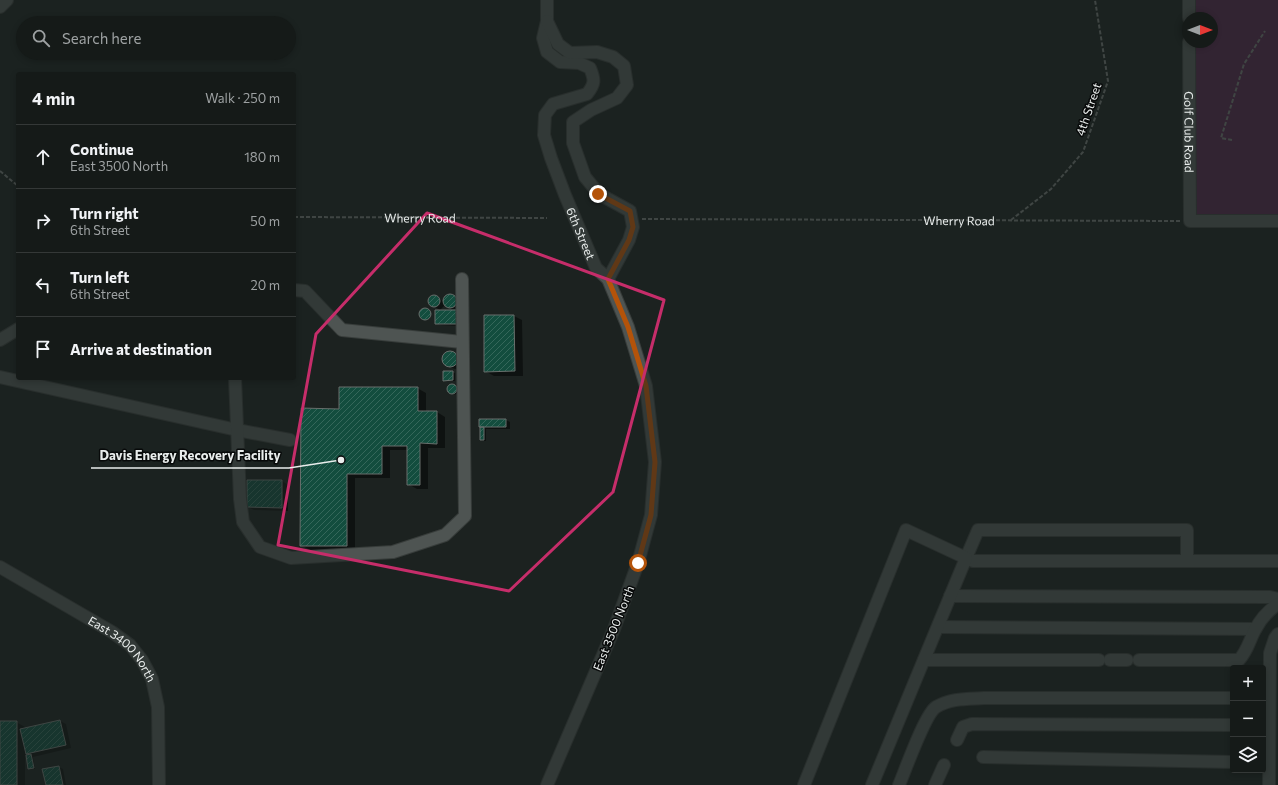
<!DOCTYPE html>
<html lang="en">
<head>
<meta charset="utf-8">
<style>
  :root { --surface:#151a18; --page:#222725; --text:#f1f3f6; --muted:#9da1a2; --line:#343837 }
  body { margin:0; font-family:Commissioner,sans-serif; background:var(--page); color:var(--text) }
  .controls { position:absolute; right:12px; bottom:12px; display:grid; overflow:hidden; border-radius:4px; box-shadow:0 2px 6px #0003 }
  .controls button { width:36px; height:36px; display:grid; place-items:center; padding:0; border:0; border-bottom:1px solid var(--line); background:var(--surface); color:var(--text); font:20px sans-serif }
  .compass { position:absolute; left:1182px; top:12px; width:36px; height:36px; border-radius:50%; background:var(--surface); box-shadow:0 2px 6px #0003; rotate:90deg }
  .stop { position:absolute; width:12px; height:12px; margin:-9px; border:3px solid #b45309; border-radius:50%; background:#fff }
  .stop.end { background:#b45309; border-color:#fff; box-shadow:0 1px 4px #0008 }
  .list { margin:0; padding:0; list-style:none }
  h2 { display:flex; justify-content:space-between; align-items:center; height:52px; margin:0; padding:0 16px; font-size:17px }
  h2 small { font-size:13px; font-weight:400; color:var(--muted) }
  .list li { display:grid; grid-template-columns:26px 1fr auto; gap:12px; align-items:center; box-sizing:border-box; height:64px; padding:0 16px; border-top:1px solid var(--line) }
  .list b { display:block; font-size:15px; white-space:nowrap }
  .list p { margin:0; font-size:13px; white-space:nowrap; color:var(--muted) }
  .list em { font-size:13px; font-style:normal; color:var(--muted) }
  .icon { flex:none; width:22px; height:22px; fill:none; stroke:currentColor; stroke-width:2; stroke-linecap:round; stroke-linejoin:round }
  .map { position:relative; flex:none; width:1278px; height:785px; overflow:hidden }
  .search { position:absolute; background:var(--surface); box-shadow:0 2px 6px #0003; left:16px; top:16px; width:280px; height:44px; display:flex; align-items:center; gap:10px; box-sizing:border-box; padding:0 14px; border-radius:22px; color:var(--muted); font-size:15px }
  .panel { position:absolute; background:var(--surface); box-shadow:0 2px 6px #0003; left:16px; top:72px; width:280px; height:308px; border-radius:4px }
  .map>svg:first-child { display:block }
</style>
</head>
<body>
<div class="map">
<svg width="1278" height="785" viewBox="0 0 1278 785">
  <defs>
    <pattern id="building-hatch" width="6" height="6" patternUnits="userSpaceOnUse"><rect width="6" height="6" fill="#134d3e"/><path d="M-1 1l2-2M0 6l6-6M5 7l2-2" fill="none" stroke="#35675a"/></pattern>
  </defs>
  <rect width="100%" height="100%" fill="#1c2220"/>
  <path fill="#4f2747" d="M1195 0H1278V215H1194L1195 42H1212V18H1195Z"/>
  <path fill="#0007" d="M449 295 457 298V309H451L447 306 444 302V306L440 310 429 303 430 298 432 296H436L444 302 445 298Z
    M420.5 314a5.5 5.5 0 1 1 11 0a5.5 5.5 0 1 1-11 0Z
    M436 311 461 326 440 325 436 323Z
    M514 316 522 320 523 376H494L485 371Z
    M451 352 460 356V368L455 369 446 365 443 359 445 355Z
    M444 372 455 373V381L444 380Z
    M449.5 390a4.5 4.5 0 1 1 9 0a4.5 4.5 0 1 1-9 0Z
    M417 388 426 393V412H437L445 417V448H428V489H417L408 484V450H390V478H355V550H310L301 545 340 410Z
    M506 420 510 422V429H486V441L481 440V427Z
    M248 481H282L288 485V511L254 510 248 507Z
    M60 721 66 724 71 748 33 757 35 769H29L30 756 25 752V785H0V722H16L25 727V729Z
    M59 767 63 769 66 785H47Z"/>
  <path fill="url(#building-hatch)" stroke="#686f6c" d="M443 301a7 7 0 1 1 14 0a7 7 0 1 1-14 0Z
    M428 301a6 6 0 1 1 12 0a6 6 0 1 1-12 0Z
    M419 314a6 6 0 1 1 12 0a6 6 0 1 1-12 0Z
    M435 310H457V324H435Z
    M484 315H514L515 371 484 372Z
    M442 359a8 8 0 1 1 16 0a8 8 0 1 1-16 0Z
    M443 371H453V380L443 381Z
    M447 389a5 5 0 1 1 10 0a5 5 0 1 1-10 0Z
    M339 387H418V411H437V444L420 443V485H407V446H382V474H347V546H300L301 408 339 409Z
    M479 419H506V427H479Z
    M480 427H484V440H480Z
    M247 480H282V508L247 507Z
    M60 720 66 745 26 754 20 729Z
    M0 721H17V785H0Z
    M31 754 34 768 28 769 26 755Z
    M59 766 63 785H46L42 769Z"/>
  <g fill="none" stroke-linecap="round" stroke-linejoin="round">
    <defs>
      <g id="minor">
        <path id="s3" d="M547 0V21L543 38 547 52 560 62 579 63 590 68C595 80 595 84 587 94L553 104 545 115 544 135 551 158 565 195 596 268 608 279 628 327 646 386 655 462 651 515 638 563 614 629 547 785"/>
        <path d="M1189 0V18"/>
        <path d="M0 7 7 0"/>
        <path d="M547 21 558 44 570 53 597 52 613 57 624 66 627 85 617 98 591 110 573 122V143L585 177 599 194 630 211 633 227 629 240 608 279"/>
        <path id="s4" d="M1189 42 1190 221H1278"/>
        <path d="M294 290 305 291 342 330 462 342"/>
        <path d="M0 340 18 329"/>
        <path d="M0 377 237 430 290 440"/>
        <path d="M235 378 240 499 243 522 260 547 291 558 393 552 445 535 465 516 462 279"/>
        <path d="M1187 561V530H978L966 558 973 561H1278"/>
        <path id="s5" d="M0 567 112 632 130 645 142 660 152 679 158 707 159 785"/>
        <path d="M950 596 1270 597 1278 599"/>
        <path d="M938 627 1255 629"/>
        <path d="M924 660H1099"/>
        <path d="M1110 660H1127"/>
        <path d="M1139 660H1239C1248 650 1249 641 1255 630 1260 620 1269 610 1278 604"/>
        <path d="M957 740 963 727 972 724 1233 725"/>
        <path d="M983 757 1233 762"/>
        <path d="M804 785 906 530 966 558 872 785"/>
        <path d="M899 785C905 771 925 714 936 707 951 698 967 699 984 698H1233"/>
        <path d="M935 785 944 765"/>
        <path d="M1269 785 1270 653 1275 638 1278 634"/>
      </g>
    </defs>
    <use href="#minor" stroke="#383d3b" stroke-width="14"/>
    <g stroke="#6b706e" stroke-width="2" stroke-dasharray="4 2" stroke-linecap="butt">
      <path d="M1232 140 1221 138 1244 64 1265 31"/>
      <path d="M0 171 18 186"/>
      <path id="s1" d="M294 217 547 218"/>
      <path id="s2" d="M642 219 1180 221"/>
      <path d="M1011 220 1051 189 1083 152 1108 81 1095 0"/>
    </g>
    <use href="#minor" stroke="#4e5452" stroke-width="12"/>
  </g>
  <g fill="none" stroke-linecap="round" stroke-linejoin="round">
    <path stroke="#b45309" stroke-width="5" d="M598 194 630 211 633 227 629 240 608 279 628 327 646 386 655 462 651 515 638 563"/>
  </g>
  <path d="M0 0H1278V785H0ZM427 213 664 300 613 492 509 591 278 545 316 334Z" fill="#1c2220" fill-opacity=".55" fill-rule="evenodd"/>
  <path fill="none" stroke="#c62d6a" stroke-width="3" stroke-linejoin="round" d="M427 213 664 300 613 492 509 591 278 545 316 334Z"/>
  <g text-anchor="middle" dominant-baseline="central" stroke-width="3" stroke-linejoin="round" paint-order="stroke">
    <g font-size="12" fill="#e9edec" stroke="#080a0a">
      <text transform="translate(1088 109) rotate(-71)">4th Street</text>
      <text stroke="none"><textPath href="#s4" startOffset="90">Golf Club Road</textPath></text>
      <text stroke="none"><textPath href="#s1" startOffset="126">Wherry Road</textPath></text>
      <text stroke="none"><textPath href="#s2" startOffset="317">Wherry Road</textPath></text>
      <text stroke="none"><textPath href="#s3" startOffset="303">6th Street</textPath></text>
      <text transform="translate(613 628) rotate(-68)">East 3500 North</text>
      <text stroke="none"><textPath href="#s5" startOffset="149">East 3400 North</textPath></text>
    </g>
  </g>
  <path fill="none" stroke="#e9edec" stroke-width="1.5" d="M341 460L289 468H91"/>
  <circle fill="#e9edec" stroke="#080a0a" stroke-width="1.5" cx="341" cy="460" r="4"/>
  <g font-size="13" text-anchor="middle" font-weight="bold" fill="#e9edec" stroke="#080a0a" stroke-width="3" stroke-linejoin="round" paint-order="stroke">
    <text x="190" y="460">Davis Energy Recovery Facility</text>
  </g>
</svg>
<div class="controls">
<button>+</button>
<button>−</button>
<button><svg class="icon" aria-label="layers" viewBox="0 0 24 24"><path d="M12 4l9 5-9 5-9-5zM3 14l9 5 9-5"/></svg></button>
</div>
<svg class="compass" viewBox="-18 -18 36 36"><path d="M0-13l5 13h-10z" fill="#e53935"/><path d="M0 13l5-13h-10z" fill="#9da1a2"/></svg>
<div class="stop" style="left:638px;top:563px"></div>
<div class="stop end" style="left:598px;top:194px"></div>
<div class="search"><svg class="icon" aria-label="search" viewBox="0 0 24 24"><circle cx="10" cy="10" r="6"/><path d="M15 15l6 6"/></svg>Search here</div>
<section class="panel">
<h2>4 min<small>Walk · 250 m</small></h2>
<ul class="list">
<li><svg class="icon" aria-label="ahead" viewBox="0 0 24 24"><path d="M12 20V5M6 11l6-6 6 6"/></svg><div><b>Continue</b><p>East 3500 North</p></div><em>180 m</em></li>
<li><svg class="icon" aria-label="right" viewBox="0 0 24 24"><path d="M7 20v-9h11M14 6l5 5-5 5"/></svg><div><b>Turn right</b><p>6th Street</p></div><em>50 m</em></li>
<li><svg class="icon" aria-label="left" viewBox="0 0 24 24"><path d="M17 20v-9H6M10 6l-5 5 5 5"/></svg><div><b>Turn left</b><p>6th Street</p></div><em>20 m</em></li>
<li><svg class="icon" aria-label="arrive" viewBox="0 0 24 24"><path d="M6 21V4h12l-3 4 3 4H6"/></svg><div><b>Arrive at destination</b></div></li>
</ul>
</section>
</div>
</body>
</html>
